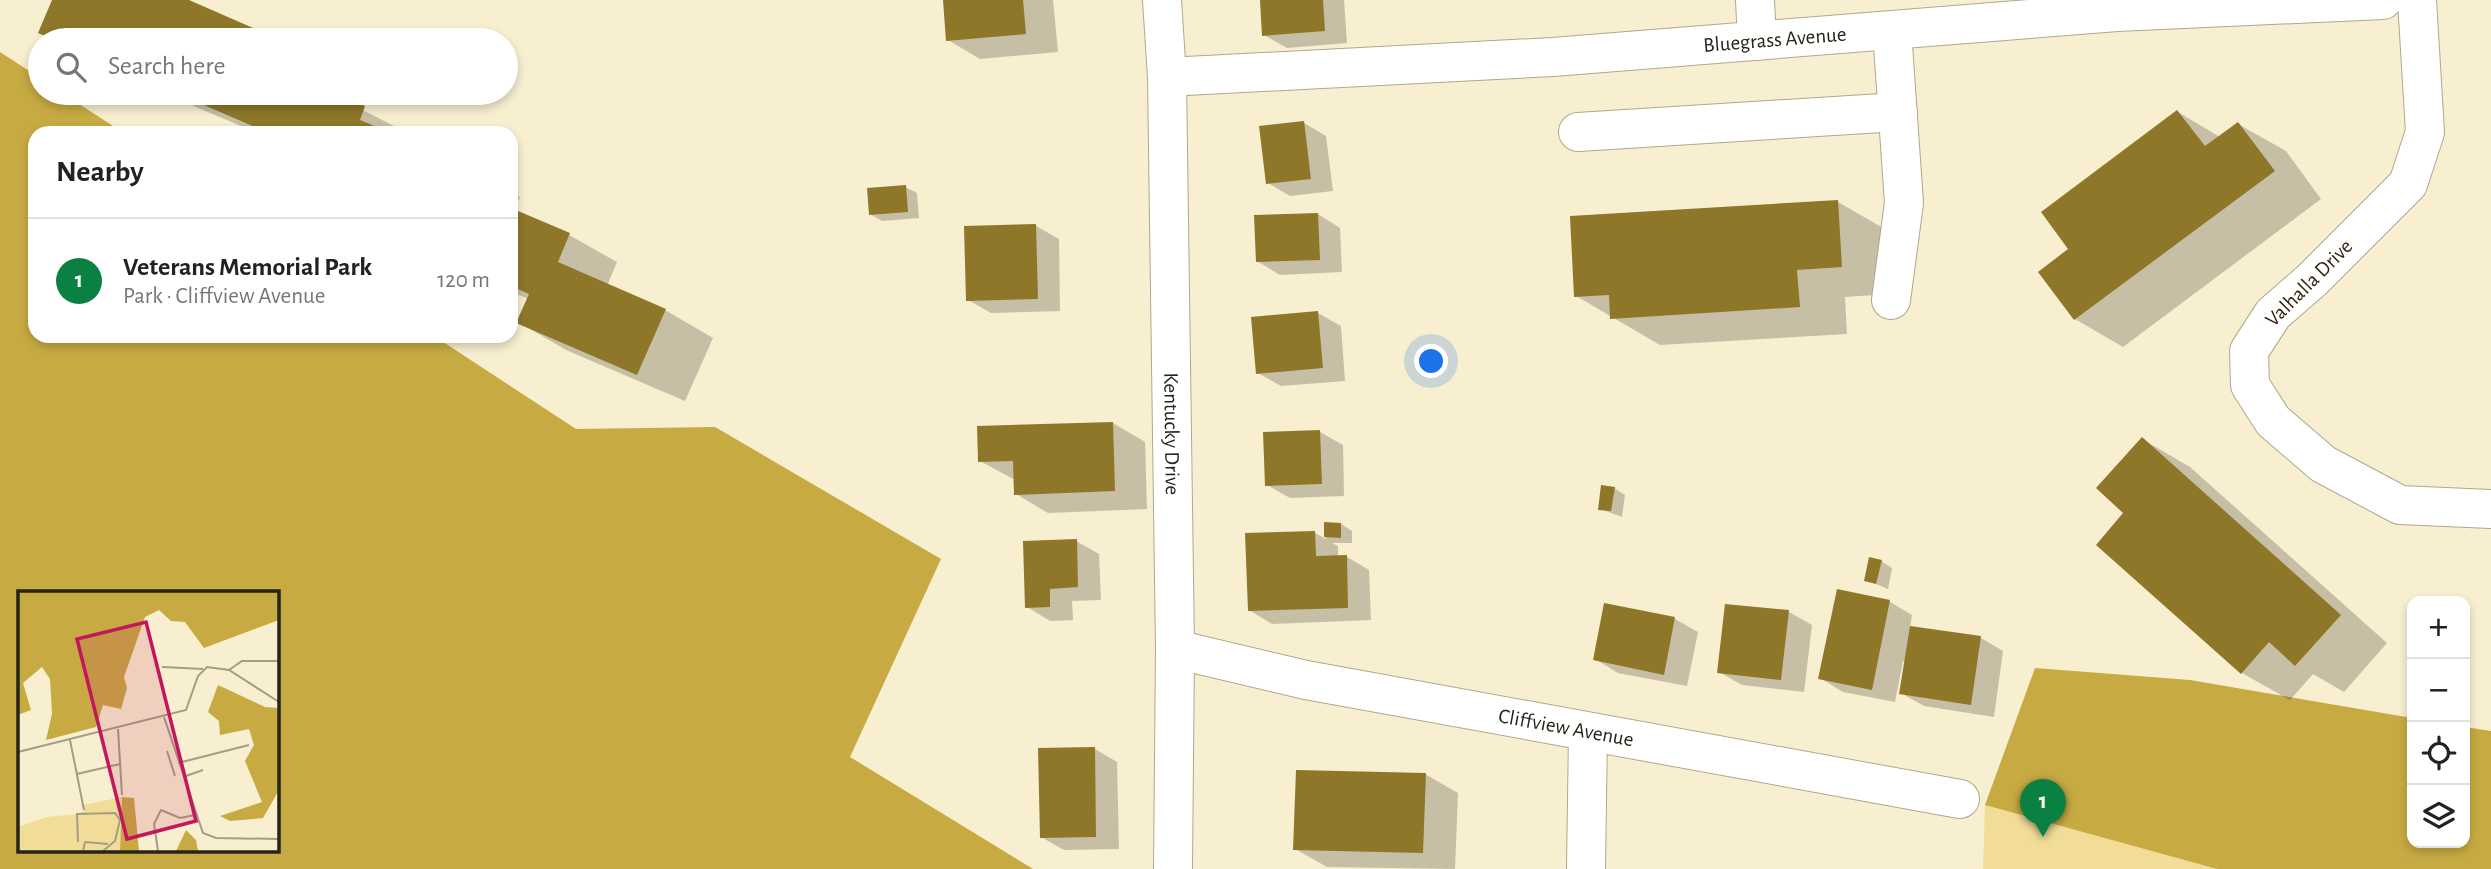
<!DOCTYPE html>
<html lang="en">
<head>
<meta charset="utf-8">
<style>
  :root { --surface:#fff; --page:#f6f6f6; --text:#222; --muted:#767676; --line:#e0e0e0; --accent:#0b8043 }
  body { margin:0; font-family:"Alegreya Sans",sans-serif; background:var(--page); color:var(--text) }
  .controls { position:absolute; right:21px; bottom:21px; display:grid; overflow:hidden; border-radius:14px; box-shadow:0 4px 10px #0003 }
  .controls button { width:63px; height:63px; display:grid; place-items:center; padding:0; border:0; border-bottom:2px solid var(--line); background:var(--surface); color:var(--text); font:35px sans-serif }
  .you { position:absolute; left:1432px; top:362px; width:24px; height:24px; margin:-18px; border:5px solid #fff; border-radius:50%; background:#1a73e8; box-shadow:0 0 0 10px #1a73e833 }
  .badge { display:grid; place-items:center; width:46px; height:46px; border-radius:50%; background:var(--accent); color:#fff; font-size:23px; font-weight:700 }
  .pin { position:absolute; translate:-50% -58px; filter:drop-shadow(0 2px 4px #0008) }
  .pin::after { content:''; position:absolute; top:37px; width:24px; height:21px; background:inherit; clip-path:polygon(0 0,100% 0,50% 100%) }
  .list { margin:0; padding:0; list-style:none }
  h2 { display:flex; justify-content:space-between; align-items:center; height:91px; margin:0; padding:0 28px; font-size:30px }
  h2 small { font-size:23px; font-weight:400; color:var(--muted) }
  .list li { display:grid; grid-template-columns:46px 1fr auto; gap:21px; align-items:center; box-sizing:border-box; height:126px; padding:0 28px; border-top:2px solid var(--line) }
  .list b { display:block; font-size:26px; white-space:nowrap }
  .list p { margin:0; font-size:23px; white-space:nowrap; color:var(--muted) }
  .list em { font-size:23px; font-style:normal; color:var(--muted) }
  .icon { flex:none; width:38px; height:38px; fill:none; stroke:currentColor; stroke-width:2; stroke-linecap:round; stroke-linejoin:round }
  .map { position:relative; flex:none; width:2491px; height:869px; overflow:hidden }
  .search { position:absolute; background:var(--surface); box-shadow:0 4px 10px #0003; left:28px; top:28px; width:490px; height:77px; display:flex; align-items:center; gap:18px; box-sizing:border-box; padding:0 24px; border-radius:38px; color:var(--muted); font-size:26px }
  .panel { position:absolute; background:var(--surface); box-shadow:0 4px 10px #0003; left:28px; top:126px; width:490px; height:217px; border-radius:21px }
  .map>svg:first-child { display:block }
</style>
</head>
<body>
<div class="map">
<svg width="2491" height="869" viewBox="0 0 2491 869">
  <rect width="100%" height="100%" fill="#f8efd0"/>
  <path fill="#f2dd98" d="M1985 805 2217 869H1983Z"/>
  <path fill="#c7aa42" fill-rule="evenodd" d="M0 52 40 78V93H62L124 133H35V336H434L576 429 715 427 941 559 850 757 1033 869H0ZM19 592H276V850H19Z
    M2035 668 2190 680 2412 718V843H2465V727L2491 731V869H2217L1985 805Z"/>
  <path fill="#0003" d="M54 0H184L277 40H53L40 33Z
    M944 0H1053L1058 52 980 59 948 40Z
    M1261 0H1344L1347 43 1287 48 1264 35Z
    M163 93H329L408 133H257Z
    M2178 112 2220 137 2238 124 2286 151 2321 199 2123 347 2075 319 2071 249Z
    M1304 123 1326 136 1333 191 1290 196 1268 183Z
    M905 187 917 193 919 218 882 221 870 214Z
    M511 192 520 197 514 211 569 235 617 262 607 286 665 310 713 338 685 401 566 350 518 322 529 299 511 292Z
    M1838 202 1885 229 1889 294 1845 297 1847 334 1660 345 1576 296Z
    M1318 214 1340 228 1342 272 1280 275 1257 261Z
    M1036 226 1059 239 1060 311 991 313 968 300Z
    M1318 313 1341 326 1345 381 1281 386 1258 373Z
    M1113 423 1145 442 1147 509 1048 513 1016 494 1015 480 980 461Z
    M1320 432 1343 445 1344 496 1290 498 1267 485Z
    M2142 439 2190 467 2387 643 2344 692 2313 674 2290 700 2242 673Z
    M1614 488 1625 495 1622 517 1600 509Z
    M1326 523 1341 524 1352 531V543H1332L1338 546V557H1347L1369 570 1371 620 1272 624 1249 610 1315 533 1326 539Z
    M1076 541 1099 554 1101 600 1072 601 1073 620 1050 621 1027 607Z
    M1881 561 1892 568 1888 589 1866 580Z
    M1838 591 1890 602 1912 615 1910 628 1981 638 2003 651 1994 717 1924 706 1901 693 1906 662 1903 661 1895 702 1843 692 1820 678Z
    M1606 605 1675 619 1698 632 1687 686 1618 673 1595 659Z
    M1789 612 1812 625 1804 692 1742 685 1719 672Z
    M1095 749 1117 762 1119 849 1064 850 1041 837Z
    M1425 774 1458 793 1455 869 1327 867 1295 849Z"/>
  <path fill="#8e7728" d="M52 0H189L276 38 54 40 38 33Z
    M943 0H1023L1026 34 946 41Z
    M1260 0H1323L1325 31 1262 36Z
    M176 93H334L365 106 360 120 391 133H269Z
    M2177 110 2205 146 2238 122 2275 171 2074 320 2038 272 2068 249 2041 212Z
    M1304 121 1311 179 1266 184 1259 126Z
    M906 185 908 212 869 215 867 188Z
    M1838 200 1842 267 1797 270 1800 307 1610 319 1609 295 1574 297 1570 216Z
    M511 208 570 233 558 262 666 309 637 375 516 323 529 294 511 286Z
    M1318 213 1320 260 1256 262 1254 215Z
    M1036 224 1038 299 966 301 964 226Z
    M1318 311 1323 368 1256 374 1251 317Z
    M1113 422 1115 491 1014 495 1013 461 978 462 977 426Z
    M1320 430 1322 484 1265 486 1263 432Z
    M2142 437 2341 615 2295 666 2269 642 2241 674 2096 545 2123 513 2096 488Z
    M1601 485 1615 487 1611 511 1598 510Z
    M1324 522 1341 523V538L1324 537Z
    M1315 531 1316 556 1347 555 1348 608 1248 611 1245 533Z
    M1077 539 1078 587 1050 589V607L1025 608 1023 541Z
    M1869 557 1882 560 1876 584 1864 581Z
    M1837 589 1890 600 1872 690 1818 679Z
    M1604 603 1675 617 1664 675 1593 660Z
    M1725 604 1789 610 1781 680 1717 673Z
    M1910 626 1981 636 1971 705 1899 694Z
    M1095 747 1096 837 1040 838 1038 748Z
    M1296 770 1426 773 1423 853 1293 850Z"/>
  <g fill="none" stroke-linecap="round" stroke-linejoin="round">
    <defs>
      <g id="minor">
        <path id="s1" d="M1162 0 1167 77 1175 649 1173 869"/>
        <path d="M1755 0 1757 41"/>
        <path d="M2417 0 2425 132 2408 184 2312 280 2273 314 2249 351 2250 385 2273 421 2323 464 2400 505 2491 509"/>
        <path id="s2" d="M1167 77 1553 57 2117 12 2383 0"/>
        <path d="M1578 132 1898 112"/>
        <path d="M1891 300 1904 203 1892 31"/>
        <path id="s3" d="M1175 649 1306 680 1960 799"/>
        <path d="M1586 869 1588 732"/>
      </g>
    </defs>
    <use href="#minor" stroke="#b0a88b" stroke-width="40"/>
    <use href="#minor" stroke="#fff" stroke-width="38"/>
  </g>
  <g text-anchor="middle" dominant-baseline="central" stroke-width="5" stroke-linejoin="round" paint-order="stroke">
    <g font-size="21" fill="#262318" stroke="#fefcf6">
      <text stroke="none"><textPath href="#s2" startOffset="609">Bluegrass Avenue</textPath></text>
      <text transform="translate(2309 283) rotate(-45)">Valhalla Drive</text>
      <text stroke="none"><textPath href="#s1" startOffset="434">Kentucky Drive</textPath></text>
      <text stroke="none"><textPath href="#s3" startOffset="399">Cliffview Avenue</textPath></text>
    </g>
  </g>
  <g transform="translate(18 591)">
    <rect width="261" height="261" fill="#f8efd0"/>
    <path d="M104 206 102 260H0V236L28 226 59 223 66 220 65 214Z" fill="#f2dd98"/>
    <path d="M0 0H261V29L186 57 167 31 153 30 141 19 127 26 106 86 109 97 103 118 85 114 78 136 28 149 34 123 32 88 24 76 5 92 13 119 0 124ZM200 94 247 116 261 117V199L245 227 212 230 202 225 244 211 227 170 236 154 231 138 202 144 201 130 190 121ZM104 206 116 207 121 260H102ZM168 239 178 249 180 260H158Z" fill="#c7aa42"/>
    <path fill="none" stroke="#a49d86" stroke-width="2" d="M144 76 185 78M211 79 224 70H261M146 126 185 242 198 247 261 248M100 138 104 204M52 149 66 219M149 160 157 185M0 161 168 119 180 85 189 76 211 79 261 111M160 172 231 154M59 183 102 173M165 186 185 179M60 251 59 223 97 222 102 229 97 250 85 260M65 260 67 251 90 253M140 260 136 233 143 219 162 227 177 224"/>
    <path fill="#c2185b" fill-opacity="0.15" stroke="#c2185b" stroke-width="3.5" d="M128 31 178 230 109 248 59 48Z"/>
    <rect width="261" height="261" fill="none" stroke="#262318" stroke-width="3.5"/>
  </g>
</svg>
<div class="controls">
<button>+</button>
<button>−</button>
<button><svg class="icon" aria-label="locate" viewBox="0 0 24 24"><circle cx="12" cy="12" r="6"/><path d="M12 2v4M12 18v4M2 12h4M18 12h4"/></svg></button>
<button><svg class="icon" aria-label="layers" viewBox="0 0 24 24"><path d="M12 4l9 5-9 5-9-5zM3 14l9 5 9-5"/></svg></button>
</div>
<div class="you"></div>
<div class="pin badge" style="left:2043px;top:837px">1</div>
<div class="search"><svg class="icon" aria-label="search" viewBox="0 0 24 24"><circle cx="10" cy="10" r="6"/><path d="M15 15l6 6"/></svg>Search here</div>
<section class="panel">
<h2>Nearby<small></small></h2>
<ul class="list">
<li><span class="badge">1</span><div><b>Veterans Memorial Park</b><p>Park · Cliffview Avenue</p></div><em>120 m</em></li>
</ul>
</section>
</div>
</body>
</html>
